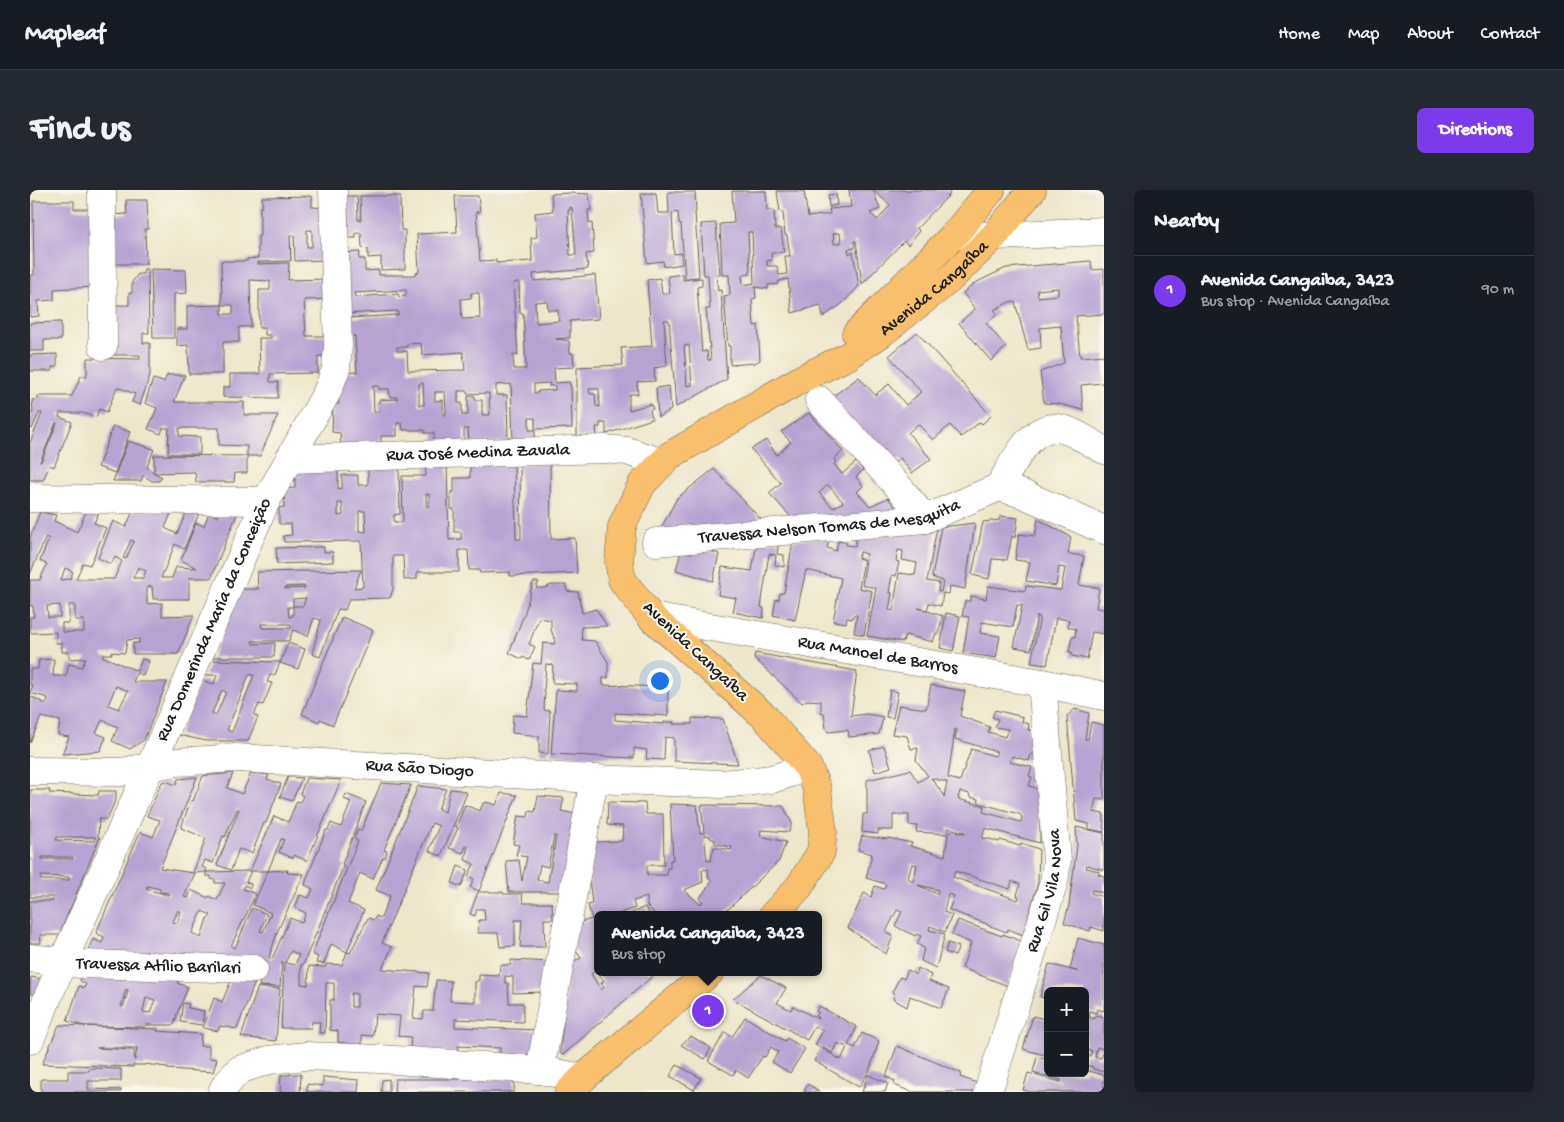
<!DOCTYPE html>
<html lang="en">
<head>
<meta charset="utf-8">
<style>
  :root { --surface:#171b24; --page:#242831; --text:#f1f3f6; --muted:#9ea1a6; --line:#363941; --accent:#7c3aed }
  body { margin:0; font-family:"Gochi Hand",sans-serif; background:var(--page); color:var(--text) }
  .controls { position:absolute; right:15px; bottom:15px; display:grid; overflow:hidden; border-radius:8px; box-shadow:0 5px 20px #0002 }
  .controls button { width:45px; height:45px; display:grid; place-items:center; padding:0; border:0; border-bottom:1px solid var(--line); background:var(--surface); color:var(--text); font:25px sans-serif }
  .you { position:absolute; left:629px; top:490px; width:18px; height:18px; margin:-12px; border:4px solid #fff; border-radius:50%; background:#1a73e8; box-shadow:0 0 0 8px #1a73e833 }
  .badge { display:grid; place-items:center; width:32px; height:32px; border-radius:50%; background:var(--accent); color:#fff; font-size:16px; font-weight:700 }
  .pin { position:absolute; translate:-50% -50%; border:2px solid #fff; box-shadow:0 1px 5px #0006 }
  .popup { position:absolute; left:564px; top:721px; width:228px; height:65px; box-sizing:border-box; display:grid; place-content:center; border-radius:8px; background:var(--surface); filter:drop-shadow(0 1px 4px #0005); font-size:16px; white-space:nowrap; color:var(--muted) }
  .popup b { font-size:19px; color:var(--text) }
  .popup::after { content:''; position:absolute; left:50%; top:100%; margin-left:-10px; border:10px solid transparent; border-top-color:var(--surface) }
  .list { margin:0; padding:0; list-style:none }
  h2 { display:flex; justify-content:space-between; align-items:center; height:65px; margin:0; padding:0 20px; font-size:21px }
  h2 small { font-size:16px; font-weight:400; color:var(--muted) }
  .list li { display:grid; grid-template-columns:32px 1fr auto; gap:15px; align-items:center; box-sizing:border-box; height:70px; padding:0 20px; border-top:1px solid var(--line) }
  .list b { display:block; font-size:19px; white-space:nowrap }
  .list p { margin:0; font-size:16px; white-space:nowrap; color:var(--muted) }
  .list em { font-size:16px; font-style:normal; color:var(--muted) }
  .map { position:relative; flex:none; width:1074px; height:902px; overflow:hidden; border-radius:8px }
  header { display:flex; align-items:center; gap:30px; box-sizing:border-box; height:70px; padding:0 25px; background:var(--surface); border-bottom:1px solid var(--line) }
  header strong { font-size:24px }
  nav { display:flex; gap:28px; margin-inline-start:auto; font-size:18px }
  .intro { display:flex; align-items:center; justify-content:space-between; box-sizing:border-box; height:120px; padding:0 30px }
  h1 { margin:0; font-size:35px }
  .button { padding:12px 22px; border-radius:8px; background:var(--accent); color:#fff; font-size:18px; font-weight:700 }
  main { display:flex; gap:30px; padding:0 30px }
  aside { flex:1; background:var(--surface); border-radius:8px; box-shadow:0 5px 20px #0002 }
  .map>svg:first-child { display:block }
</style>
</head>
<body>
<header>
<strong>Mapleaf</strong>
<nav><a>Home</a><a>Map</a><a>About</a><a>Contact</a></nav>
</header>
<div class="intro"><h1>Find us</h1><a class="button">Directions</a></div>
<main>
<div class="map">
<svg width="1074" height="902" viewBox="0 0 1074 902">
  <rect width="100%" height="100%" fill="#fbf7ec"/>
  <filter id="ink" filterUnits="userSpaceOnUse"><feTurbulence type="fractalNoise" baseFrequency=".02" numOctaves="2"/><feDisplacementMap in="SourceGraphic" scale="10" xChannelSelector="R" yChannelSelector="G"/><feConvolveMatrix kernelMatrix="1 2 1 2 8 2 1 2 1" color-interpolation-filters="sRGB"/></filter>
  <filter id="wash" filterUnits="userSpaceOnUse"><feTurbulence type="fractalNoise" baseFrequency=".0096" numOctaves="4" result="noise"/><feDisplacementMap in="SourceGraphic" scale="20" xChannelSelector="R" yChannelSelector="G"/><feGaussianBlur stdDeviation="1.12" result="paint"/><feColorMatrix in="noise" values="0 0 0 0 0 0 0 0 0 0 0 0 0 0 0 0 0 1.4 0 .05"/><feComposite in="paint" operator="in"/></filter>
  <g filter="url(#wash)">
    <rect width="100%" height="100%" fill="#ede6ca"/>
    <g id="blocks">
      <path fill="#b7a3d2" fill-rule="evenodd" d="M819 0H843L850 19 840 23 848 30 860 15 843 0H918L920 4 887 38 889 41 878 55 874 51 832 94 826 51H824L825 58 818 59 819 64 823 62 829 96 812 114 793 127 791 115 762 123 758 89 749 91 748 94 738 95V99L725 97 726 108 722 109 724 136 728 135 730 170 725 173 700 175V156H698L694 106 700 105 699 85H692L690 34 704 33 702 1H736L737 20H744L745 39H751L754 62 741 63 742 70 737 71V76H747L749 85 757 84 755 66H760L757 45H755L753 22H750L747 1H774L778 27 800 24 799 19 821 17ZM718 42H722L724 93 713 95 712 85 720 84ZM803 43H810L811 53 804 54Z
        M638 2H665L666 22H665L669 87 655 88 651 34 649 33 648 22 642 23 644 64 651 63 652 74 634 77 633 71 617 73 611 3H626L628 23H639Z
        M540 3 559 4 561 20H558L559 33H562L564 63 556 64 558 79 503 84 504 91 565 85 569 129 540 131V148L526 149 539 151 540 163H543L544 177 524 178 525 193 539 192 541 198 542 238 505 239V228H499V240H505V250L483 252 481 194 466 195V205H477L478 252 439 253 438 239H434V253L404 254V243H395V240H373L372 233H367V246H351V256L311 257 310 243 302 242 303 214H309L308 183 327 182 325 146H320L319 128 368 125V121L313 124 314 63 330 62 329 69H335V81L349 80V85H386V83L389 82 387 44 427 42 425 6H448L450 22H446L450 71 466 70V73L502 71 501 48 507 47 505 23 523 21 521 4ZM540 17 542 18 546 65H540L538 20H540ZM489 92 490 123H493L496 179H484L483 165H488L483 93ZM376 100V106L369 107 368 104 325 107 324 103ZM441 103H449L450 128 432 129 431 109 441 108ZM517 111 518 120H528L529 131 506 133 505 112ZM391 153 392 165 433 162 435 180 378 181 377 161H367V157H377V154ZM393 193 394 215H389V194ZM520 193 519 196H525V200L508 201V203H504V194ZM343 196H349V199H359L360 207H367V209L349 210 350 222H344ZM428 201H437V204L459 203 460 225H452V210H445V206H438V225H432V213H428ZM405 202H415L416 224 413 225V210L405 211Z
        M806 4 807 15 799 17 798 5Z
        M282 6V17L297 18 298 70 265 71 264 45 260 46 261 71 228 72V74L259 73 258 90 299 89V109L274 110 276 146H300V166H288V183L240 184V192H248V208L193 207V197H200V184H230L229 148H241V145H235V138H229V100H240V91L220 90 221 137H209V152H193V184H159L158 155 147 156V139H157V116L192 115V124H203V115H192L191 71H217V69L228 68V46H230V17H232V7ZM277 40H282V57H277Z
        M313 6H327L328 30H331L330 6H370L371 40H375V79L351 80V67L338 68V59L332 58 331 43H326V48H313Z
        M96 10H117L118 39H115L116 74H82L81 25 97 24Z
        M3 11H44V19H65L68 97 24 99V110L8 111 9 126 0 127V85H4Z
        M686 33 690 85H686L688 101 691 100 697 189 646 217 639 130H634L637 176 624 178 625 191 607 192 608 204H599V220L621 214 623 219 620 220 622 229 576 244V233H570V237H566L567 246 547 247V177L593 175 591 158 622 156 617 90 630 88 632 104 640 103 638 86 653 84V90L672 88V96L667 97 672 162 677 161 678 170H681L676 119H680L678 85H674L671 34ZM659 155 662 195 657 196 654 156ZM559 199H569L570 217 566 216 565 204H560Z
        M1061 71 1062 80 1074 79V124L1046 126 1050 167 1074 165V193L1051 195 1053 220 1029 214 1014 213 1010 182 1034 173 1031 136 1010 138 1011 158 998 160 985 112H979L964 120 968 124 956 133 976 157 961 171 929 133 945 119 933 103 945 93 976 78ZM1028 98V105L1008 107 1007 100Z
        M114 79H118L119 143H113V153H120V185L110 215 102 212 105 204 87 197 77 222 69 219 66 227 52 223H30L29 227 42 232 24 277 20 275 13 290H0V253L12 223H9L2 239 0 238V223H3L2 210 8 209V206H42L51 186H57V168L110 169V165H83L82 115H99V103H102V92L108 84H113ZM26 233H27L11 272H10Z
        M121 79 156 80 157 103 144 104V148H123Z
        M31 132V150H14V161H0V133Z
        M887 142 961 226 952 234 950 232 931 247 920 235 903 250 888 234 878 243 901 269 882 283 870 268 859 277 799 209 829 187 845 205 859 194 876 215 891 202 859 166Z
        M27 164V177H22V181H0V165Z
        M137 185H155L144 212H214V225H248L230 266H217V256L189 255V238H149V246L170 247V264H138L139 238H133L131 244 118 239 127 218 115 213 123 189 134 192Z
        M639 196 641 220 628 227 626 198Z
        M779 223 813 261 804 269 806 272 804 274 812 284 826 272 833 280 826 287 833 296 827 302 840 316 858 308 873 327 770 337 739 303 751 293 721 259 736 250 747 265 761 252 751 242ZM798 295 813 312 803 318 789 303Z
        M83 236 100 242 85 283 68 277Z
        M98 251 124 259 117 277 124 283V265L217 266V283H205L204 292H166L165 282H161L124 283 132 287 129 291H122L113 285 111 291H83Z
        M520 273 521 349 545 348 547 383 480 386V382L450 383 449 380H439L438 360H429V382H387V389L374 390 373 366H363V399L360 408 319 409 315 420 308 419 290 467 282 464 291 430 284 428 278 446 263 440 259 451H222L223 454 245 453 244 467H184V470L250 472 245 485H240L237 492 242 493 233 515 229 514 224 525 228 527 218 551H176L149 545 171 490 184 494 187 485H175L211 399H228L227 382 331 380 324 398 333 397 331 351 254 352 253 346 262 345 261 334H249V318L254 317 255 299 265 298V280L308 279V299L312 298V285H328V295H338V277L369 276 370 324 364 325V332H373L372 286H396L395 275H417L419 350 431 349V342H424V319H421V302H424V288H440V275L484 274 486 349H491L490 274ZM396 304H399V316H396ZM308 313H312L313 325 308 326ZM329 321H335L336 342 329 341ZM274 396 275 398 255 399V397ZM276 408 273 416H263V426L259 427 258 417H263V409ZM231 434H261V438H232ZM219 485H224L202 542 197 540ZM192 500 196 502 186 525 182 523Z
        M684 279 740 339 629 342 647 308Z
        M192 318 207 324 181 388H159V409H123L122 396 117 397V414L132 413V426L164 425 148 464H103V453H109V449L97 450 95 463 81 462 82 464H73L72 466 107 481 112 469 119 471 113 486 107 482 103 492H137L114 550 100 559 82 551 88 537 72 530 66 543 76 547 70 561 32 564 39 547 28 545 30 531 11 527 0 553V506L16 514 18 508 0 503 3 495H0V479H8L9 470 24 469 23 486H36L39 474 52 477 56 468 39 469V462H32V453H26V442L0 443V427H4L3 416H0V390H10L17 374 10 371 19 349 16 347 0 384V347L10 322 26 325 24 331 47 342 56 322H69L64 333 76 338 60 375 53 373 46 389H84L92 371 85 367 81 374 68 368 83 331 96 337 103 321H142L135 338 147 344 157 321H170L154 359 145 354 131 388H142L146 377 167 378 151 370 166 333 174 336 179 323 188 327ZM101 350 104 351 96 369 93 368ZM108 377 116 381 113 388H103ZM35 378 43 382 40 389 31 390ZM30 415V427H18L17 416ZM39 415H45V430H54V442H32V433H39ZM86 496 98 501 89 519 78 515Z
        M970 326 988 328 985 348 982 346 977 370 962 369 959 389 942 385 953 332 969 330Z
        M1008 329 1041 347 1038 364 1054 366 1049 395 1069 398 1066 418 1074 419V444L1062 442 1057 469 1042 466V462H1039L1042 447H1045L1046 439 1038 437 1039 430 1026 428 1017 475 1001 473 1010 427 1007 426 1001 460 984 457 992 415H987L983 437 952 432 950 443 970 446 966 468 933 463 939 427 932 426 935 411H940L941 406 956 409 958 396 995 401 996 396 1031 400 1035 378 1029 377 1026 396 996 391 1000 372 985 370 989 344 1005 346Z
        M945 333 935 399 920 396 919 404 913 403 911 416 899 413 897 420 888 418 913 426 908 444 906 443 903 452 875 445 873 452 837 446 846 398 832 395 837 364 830 362 828 368 834 370 829 398 842 401 834 445 824 443 827 425H823L822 429 817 428 816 433 803 431 811 388 776 380 765 430 743 425 746 409 749 410 750 403H754L763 351 800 347 797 358 806 361 808 351 816 352V355L825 356 827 345 841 344 855 347 856 342 907 337 897 391 909 393 908 401 911 402 913 391 902 387 911 337ZM868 360 873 361 872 370 887 373 885 385 869 383 863 421 859 420 862 403 859 402 862 385 866 386 869 372 866 371Z
        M749 351 747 364 754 365V377L745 375 746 365 739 364 731 417 734 418 733 428 703 422 706 408 688 405 692 377 722 381 727 352Z
        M289 357H294V362H303V372L247 374 246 358Z
        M666 357 689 364 683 391 646 380 652 358Z
        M503 392H509L506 398H515L521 395H536L537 401 548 402 552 423 566 419 577 436 551 437 552 450 565 451 578 472V488H573V495L638 497V526L585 523V530L634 534V532H644L643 534H662V528L693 529 708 574 644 571V548L635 547 634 570 616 569 617 560 604 558V568L521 564 526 500 547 501V494L522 493 523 475 516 474 514 501H515L514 520 520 521 518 564 509 563V546L482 543 483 525 497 526 503 473 511 474 513 453 524 454 525 450 521 440V430L509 428 499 454 505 457 499 470 493 467 492 469 479 463 495 422Z
        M916 423 930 426 923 461 910 458Z
        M312 427 343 440 303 535 290 529 289 532 272 524Z
        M258 453 275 459 268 479 250 473Z
        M725 463 827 481 821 526 836 524 853 527 849 544 819 547 818 540 798 542 796 539 794 523H791V511L777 510 772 513 724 468Z
        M901 495 935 501 930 526 960 537 958 542 975 547 978 539 965 537 968 529 962 527 965 520 993 527 992 532 999 534 998 540H1005L1007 564H1001L999 571 982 566 980 572 1002 577 999 586 1002 587 999 596 1009 599 1010 613V653L955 638 952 649 956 648 969 652 970 650 990 656 991 653 1009 659 1008 692 993 745 978 739 977 742 957 735V734L919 720 924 706 918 704 914 722 922 725 915 742 900 736 899 740 915 744 906 778 891 771 894 758 887 754 891 746 886 744 885 746 865 736 872 722 867 720 856 742 863 746 856 764 818 738 834 703 841 707 845 696 854 699 856 694 836 688 842 664 828 660 832 646 858 649V648L882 653 880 656 915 666 918 644 886 642 887 636 879 635V625H863V640H848V644L832 642 833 624H837V590L880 580 888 592 898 586 886 570 888 558 881 559 877 546 862 544 869 515 896 519ZM925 539 927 540 925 549 967 562 965 566 941 559 930 591 918 588ZM901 588 917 592 914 607 913 604ZM930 601 939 604 940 607 948 609 949 613 989 624 992 627 991 632 953 622 954 616 928 609ZM918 638 935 642V643L918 642ZM882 674 887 675 883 692 878 688ZM925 681 980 699 982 691 990 694 987 706 989 707 988 710 923 687ZM888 695 908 700 907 704 892 697Z
        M860 500 868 502 863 528 856 527Z
        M1045 519 1059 523 1055 549H1058L1061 532 1074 535V610L1066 609 1063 622 1074 624V642L1059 639V634L1046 631 1037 526Z
        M854 556 861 577 845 582 839 560Z
        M203 583 197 598 212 604 221 583 239 585 237 589 251 594 236 633H234L222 663 209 659 201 680 187 675 209 619H207L195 647 193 646 183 673 175 670 172 677 177 679 175 682 165 683 154 707 158 708 161 700 178 708 179 706 187 710 195 693H185V690L181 689V686H176V682L220 681 244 626 258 632 267 611 270 612 273 606 270 604 276 588 311 590 277 671 264 665 263 668 249 662 254 649H251L238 681H221L216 692 221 694 220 698 215 695 213 699 226 704 201 756 205 758 222 718 237 724 230 741 233 742 241 723 223 715 238 681 258 680 257 683 274 684 248 740 239 767 242 769 260 728 272 733 276 723 265 718 270 705 279 708 283 699 275 695 277 688 296 640H298L301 633 311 637 321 612 314 609 316 604 336 612 312 674 314 675 273 775H271V794L278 795 279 776 296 777V774L312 775 317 762 301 754 294 774 286 773 288 767 282 764 328 651 324 649 328 640 331 641 351 593 381 595 354 660 357 661 355 668 353 667 343 689 330 683 318 713 334 720 317 762 320 763 338 728 344 730 346 726 351 728 360 706 346 700 388 596 416 599 408 619 415 622 420 599 430 600 437 603 411 666 399 661 409 636 402 633 352 753 362 757 352 779 399 783 397 797 386 796 383 828 393 829 394 821H403L406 790 421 791 420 811 445 812V792L449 790V785L469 786 470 775H481V770L523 772 513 802 483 803V787L475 786V793H478L479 813H493V832L425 829V837L510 840 506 865 470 864V858L428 856V863L380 859 381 847 368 846 370 826 345 824 343 846 332 845V855L308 852V841L300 840V810H304V793H296L295 843H289L290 832H282L281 838H251L254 773 252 772 250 797 229 796 237 772 198 771 183 764 180 771 55 766 63 749 72 753 74 747 66 743 110 642 123 647 130 630 117 626 132 592 136 591 146 595 148 589 167 587 130 678 163 683 176 648 151 638 161 610 163 611 173 586ZM117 696 130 699V702L139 703 138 705 116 699ZM148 720 151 722 147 733 143 732ZM172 721 181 725 178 729 177 728 171 748 162 743ZM261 761 269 765 265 775 255 773ZM321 803 327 804V817H321Z
        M258 587 272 588 262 611 250 607Z
        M0 600H20L19 603 68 605 69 601H86V609L77 629H69L68 647H70L29 745H10L11 753H0V711H23V707H0ZM27 647H65V651L26 650ZM12 667H43V669H12ZM11 686 39 687V690H11Z
        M471 603 487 605 449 701 440 697 444 689 438 686 444 674 435 670 438 656H436L433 663 419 658 428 638 426 637 435 615 450 621 453 613H456V612L466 615Z
        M508 606 534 608 531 621 550 625 540 702H479L476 671 489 670 492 691 497 667 486 665 489 655 483 654 488 626 498 627 499 621 505 622ZM524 646H526L518 692 507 690 510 675 518 677Z
        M578 612 615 613 616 624H633L634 675H617V685H637V678H640V670H643L640 614 667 615 670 643H674L671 615 753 616 762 633 759 642 731 640 730 646 756 652 749 671 692 725H626L617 716V707L603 711 605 718 585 725H568V779L561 784 571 800 574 797 571 793 574 791 568 784 570 782H627L533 865 530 863 539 773 551 768 541 754 551 732 562 729 558 715 562 714 559 688 566 652 592 651 593 636 577 635ZM674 645 680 646V648L685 650V654L702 657 701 660 684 657 681 671 677 670ZM678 679 679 689 682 691 669 709 673 712 670 714 654 700 673 692 672 680Z
        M1046 637 1074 643V680L1057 675 1056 678 1069 681 1068 684 1074 686V703L1062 700 1061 703 1074 707V741L1061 737 1060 741 1034 733 1039 715 1047 656Z
        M428 676 438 680 431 697 422 693Z
        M448 702H473V704H492L493 713H522L523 729H514L515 757H490L492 730H485V756L470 757 468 743H448L449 730H455L454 719H447L445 726 440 724Z
        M615 717 620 725H597Z
        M928 730 972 746 973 744 991 751 978 796 932 778 941 753 922 745Z
        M1048 748 1074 755V821L1067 819 1066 823 1060 821 1059 827 1064 829 1066 825 1074 827V855L1073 859 1067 857 1065 867 1071 868 1074 861V882L1063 879V877L1055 875V865L1060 866 1062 861 1055 859V801H1018V809L1010 807 1019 774 1049 782 1040 779Z
        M918 753 929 757 925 766 915 762Z
        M888 778 901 785 899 791 919 799 911 818 880 806 877 817 863 809 865 804 862 802 870 787 874 789 878 780 886 785Z
        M53 782 150 784 147 793 158 797 147 824 144 835H116L115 837 54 836 37 831 49 796 54 798 56 794 50 791ZM96 799 98 800 93 817 91 816ZM116 807 125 810 120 823 113 822Z
        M731 785 756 798 747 813 761 820 763 816 788 829V828L786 826 789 823 786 821 789 816 827 837 818 855 825 858 832 843 849 851 838 885 837 884 829 897 784 871 791 858 785 855 793 841 785 836 777 850 703 809ZM807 853 817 857 811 870 793 859 794 858 802 863Z
        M203 786 227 787 207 839 190 836 188 841 173 838 184 808 192 812Z
        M1 787 14 789 6 806 0 803Z
        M228 797 250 799 246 851 211 847Z
        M153 813 159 814 158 818 174 821 172 835 150 832Z
        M1003 826 1018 830V866L993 859Z
        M715 827 748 847 755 851 757 848 775 859 760 883 742 872 748 862 741 857 735 867 733 866 718 888 706 880 703 885 678 871 695 842 702 847Z
        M29 835 128 839 127 841 171 844 170 856H179V868L187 869 183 882 137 879V877L115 874V875H103V877L12 874ZM67 858H107L105 870H104V860Z
        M661 846 681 858 675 869 651 855Z
        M867 856 931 883 930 887 947 893 944 902H882L864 895 865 891 856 887Z
        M1007 867 1018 870V883H1055V880L1074 885V902H1001L993 900 998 883 1031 892V890L1003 882Z
        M647 875 671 888 664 900 640 886Z
        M63 878 91 879V891H58V899L91 900V902H11V889H38V881H59V879Z
        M260 884H271L270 902H250L251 885H260Z
        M838 885 858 893 855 902H832Z
        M293 887 329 890 328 902H277V894L293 896Z
        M359 889V902H351L352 890Z
        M365 889H484V902H364Z
        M778 894 790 902H774Z"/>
    </g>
  </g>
  <g filter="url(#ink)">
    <use href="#blocks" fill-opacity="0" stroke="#656359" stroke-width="1"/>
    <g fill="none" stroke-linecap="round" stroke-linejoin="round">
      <defs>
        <g id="minor">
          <path d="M72 0 73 156"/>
          <path d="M924 45 964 46 1074 41"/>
          <path d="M789 210 873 302 895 329"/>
          <path d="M1074 260C1061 253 1047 243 1033 239 1000 231 983 275 969 297L993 304 1074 340"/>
          <path id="s1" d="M259 269 574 259 597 261 633 273"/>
          <path d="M0 308 236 311"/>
          <path id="s2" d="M626 352 895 329 969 297"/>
          <path id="s3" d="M621 427 1012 493 1074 506"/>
          <path id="s4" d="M0 581 91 582 147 572 207 568 564 589 692 594 742 589 778 577"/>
          <path id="s5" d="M0 768 51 774 224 779"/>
          <path id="s6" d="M0 850 33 771 120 577 236 311 297 202 306 179 308 156 303 0"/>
          <path d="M510 880 564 589"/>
          <path d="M192 902 195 896 209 880 239 870 276 866 350 869 510 880 553 888"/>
          <path id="s7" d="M958 902 1024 692 1027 670 1012 493"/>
        </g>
        <g id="major">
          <path d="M826 144 924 45 961 0"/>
          <path id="s8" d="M743 725 769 697 791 662 793 641 787 599 778 577 734 526 621 427 592 390 589 371 592 336 612 294 639 266 773 188 818 166 852 143 920 89 964 46 1002 0"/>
          <path d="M539 902 553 888 680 782"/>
        </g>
      </defs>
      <use href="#minor" stroke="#656359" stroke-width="29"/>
      <use href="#major" stroke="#656359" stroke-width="29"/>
      <use href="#minor" stroke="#fff" stroke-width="28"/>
      <use href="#major" stroke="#f8bf6c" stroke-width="28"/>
    </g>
  </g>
  <g text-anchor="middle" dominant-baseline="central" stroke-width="4" stroke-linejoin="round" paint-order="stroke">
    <g font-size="18" fill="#1c1c1c" stroke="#fbf7ec">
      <text stroke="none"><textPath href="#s8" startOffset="886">Avenida Cangaíba</textPath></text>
      <text stroke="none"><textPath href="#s1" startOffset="189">Rua José Medina Zavala</textPath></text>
      <text stroke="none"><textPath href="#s2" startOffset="175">Travessa Nelson Tomas de Mesquita</textPath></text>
      <text stroke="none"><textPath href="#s6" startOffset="459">Rua Domerinda Maria da Conceição</textPath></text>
      <text transform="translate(665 462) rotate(43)">Avenida Cangaíba</text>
      <text stroke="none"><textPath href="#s3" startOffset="230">Rua Manoel de Barros</textPath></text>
      <text stroke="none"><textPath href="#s4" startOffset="391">Rua São Diogo</textPath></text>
      <text stroke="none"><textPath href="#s7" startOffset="210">Rua Gil Vila Nova</textPath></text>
      <text stroke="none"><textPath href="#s5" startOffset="129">Travessa Atílio Barilari</textPath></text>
    </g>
  </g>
</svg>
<div class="controls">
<button>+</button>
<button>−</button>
</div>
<div class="you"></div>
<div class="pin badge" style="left:678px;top:821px">1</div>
<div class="popup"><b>Avenida Cangaiba, 3423</b>Bus stop</div>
</div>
<aside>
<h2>Nearby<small></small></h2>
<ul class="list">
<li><span class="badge">1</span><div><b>Avenida Cangaiba, 3423</b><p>Bus stop · Avenida Cangaíba</p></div><em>90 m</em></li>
</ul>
</aside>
</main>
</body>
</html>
